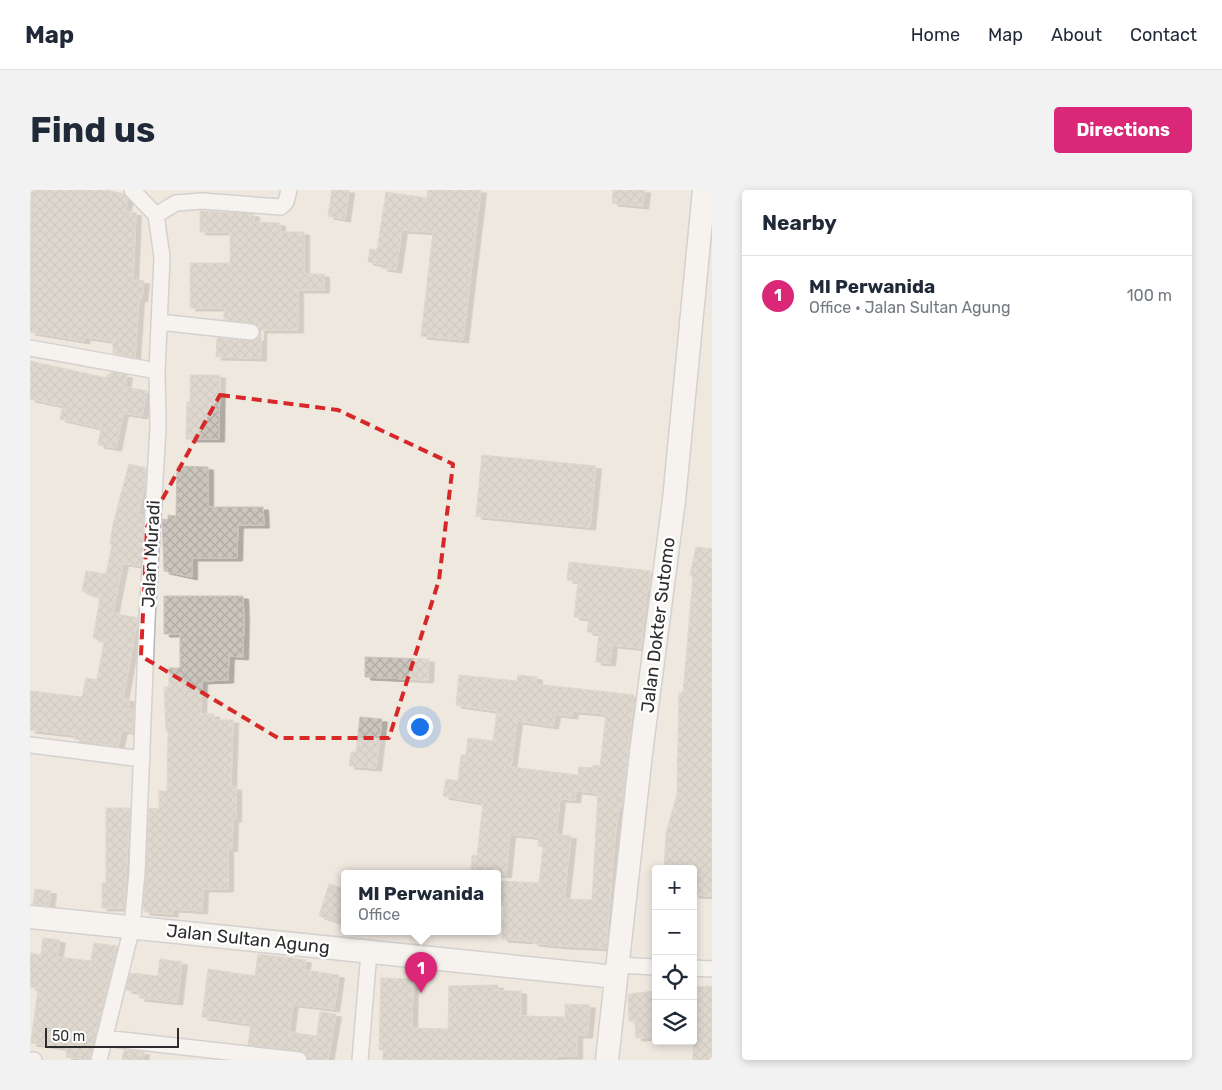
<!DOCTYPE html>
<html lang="en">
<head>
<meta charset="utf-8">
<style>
  :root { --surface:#fff; --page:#f2f2f3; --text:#1f2937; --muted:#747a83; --line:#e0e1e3; --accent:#db2777 }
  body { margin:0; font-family:Rubik,sans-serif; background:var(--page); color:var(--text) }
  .controls { position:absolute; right:15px; bottom:15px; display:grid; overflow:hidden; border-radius:5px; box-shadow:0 2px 8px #0003 }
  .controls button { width:45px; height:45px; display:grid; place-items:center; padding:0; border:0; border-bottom:1px solid var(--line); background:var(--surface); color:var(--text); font:25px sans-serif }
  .scale { position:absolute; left:15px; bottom:12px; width:134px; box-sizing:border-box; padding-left:5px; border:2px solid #2d2d2d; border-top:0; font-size:14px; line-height:18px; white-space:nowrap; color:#2d2d2d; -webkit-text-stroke:4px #fff; paint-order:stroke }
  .you { position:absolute; left:389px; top:536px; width:18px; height:18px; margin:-12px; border:4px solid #fff; border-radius:50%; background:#1a73e8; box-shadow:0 0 0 8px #1a73e833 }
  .badge { display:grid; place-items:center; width:32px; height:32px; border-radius:50%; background:var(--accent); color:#fff; font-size:16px; font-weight:700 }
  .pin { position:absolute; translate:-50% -41px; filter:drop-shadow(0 1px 2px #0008) }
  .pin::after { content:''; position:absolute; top:26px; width:18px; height:15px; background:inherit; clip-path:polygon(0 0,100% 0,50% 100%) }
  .popup { position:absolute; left:311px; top:680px; width:160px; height:65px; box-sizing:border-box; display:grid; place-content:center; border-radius:5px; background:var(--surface); filter:drop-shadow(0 1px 4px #0005); font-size:16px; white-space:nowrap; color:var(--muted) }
  .popup b { font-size:19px; color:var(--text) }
  .popup::after { content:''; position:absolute; left:50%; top:100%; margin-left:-10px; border:10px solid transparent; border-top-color:var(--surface) }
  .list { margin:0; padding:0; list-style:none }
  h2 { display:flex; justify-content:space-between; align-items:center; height:65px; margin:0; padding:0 20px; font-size:21px }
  h2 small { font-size:16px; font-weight:400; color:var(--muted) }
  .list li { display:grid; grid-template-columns:32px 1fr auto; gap:15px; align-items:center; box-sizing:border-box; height:80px; padding:0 20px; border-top:1px solid var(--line) }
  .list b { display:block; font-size:19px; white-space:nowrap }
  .list p { margin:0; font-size:16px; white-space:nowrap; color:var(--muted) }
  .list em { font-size:16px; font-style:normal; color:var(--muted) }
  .icon { flex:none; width:28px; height:28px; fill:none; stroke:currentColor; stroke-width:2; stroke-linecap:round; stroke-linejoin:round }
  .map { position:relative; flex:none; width:682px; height:870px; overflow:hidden; border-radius:5px }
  header { display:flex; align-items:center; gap:30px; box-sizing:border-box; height:70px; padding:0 25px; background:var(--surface); border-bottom:1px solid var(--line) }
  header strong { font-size:24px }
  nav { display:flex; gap:28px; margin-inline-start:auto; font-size:18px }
  .intro { display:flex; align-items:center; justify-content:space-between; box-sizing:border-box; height:120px; padding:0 30px }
  h1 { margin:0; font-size:35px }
  .button { padding:12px 22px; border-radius:5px; background:var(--accent); color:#fff; font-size:18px; font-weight:700 }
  main { display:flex; gap:30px; padding:0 30px }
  aside { flex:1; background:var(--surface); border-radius:5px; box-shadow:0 2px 8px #0003 }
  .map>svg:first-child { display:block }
</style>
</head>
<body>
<header>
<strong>Map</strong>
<nav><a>Home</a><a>Map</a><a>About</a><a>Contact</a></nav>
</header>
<div class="intro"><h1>Find us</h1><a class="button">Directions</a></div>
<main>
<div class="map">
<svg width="682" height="870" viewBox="0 0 682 870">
  <defs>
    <pattern id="building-cross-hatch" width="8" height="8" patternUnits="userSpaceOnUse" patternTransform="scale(1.25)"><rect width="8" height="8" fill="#cbc6bd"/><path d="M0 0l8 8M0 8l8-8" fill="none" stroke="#afaaa3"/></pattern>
    <filter id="shadow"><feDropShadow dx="5.5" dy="3" stdDeviation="0" flood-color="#0004"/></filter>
  </defs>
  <rect width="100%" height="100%" fill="#efe8df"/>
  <path fill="url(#building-cross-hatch)" stroke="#cbc4b8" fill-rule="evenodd" filter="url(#shadow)" d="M1 0H76L94 4 98 9 95 21 106 23 103 90 114 91 112 109 109 108 105 168 83 163V151L55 147 54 151 0 142Z
    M302 0H319L315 29 298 26Z
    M398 0H451L433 150 391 146 403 42 372 40 366 80 352 78 353 75 338 72 340 59 347 60 356 2 397 8Z
    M583 0H615L613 16 582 13Z
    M170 21 224 24V32L250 33V42H274V84H294V100H268V140H231V168L186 167 187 148 224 151 229 147V138L222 133 194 130V118H160V73H200V42H170Z
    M0 171 77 188 78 184H81L82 182 97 185 95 197 117 201 112 226 93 223 86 258 68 255 71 238 30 229 33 216 0 209Z
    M160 185H190L189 249H156L157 212H160Z
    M452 265 566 276 560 337 446 326Z
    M99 274 116 278 115 295 108 324 114 326 111 376 93 373 83 423 108 428 93 508 100 509 98 519 104 520 103 542 92 540 88 557 44 549 45 545 0 540V501L52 507 56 488 67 490 74 451 63 448 70 408 52 401 56 381 76 384 82 355 80 354 83 334Z
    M147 276 178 277V317H233L234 335H208L207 368H162V387L134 381 132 329 138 330V325L146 326Z
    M666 357 682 359V706L663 705V679H634L636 643 647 604 649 503H653L663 386 660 385Z
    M539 372 621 381 619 399H617L611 458 582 455 580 473 566 472 569 443 557 442 559 428 544 427 548 391 537 390Z
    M134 406H213L214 427 213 467 199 466 198 490 172 491 171 524H184V530H203L201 597H206V629H203L202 659 198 658V699H173L172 721 143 719V724L115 722 113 718 119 618 129 619V601H137L138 541H136L134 497H139V478H150V444H134Z
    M335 467 399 469 398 490 335 487Z
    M429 485 487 491 488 485 507 487 506 494 604 505 592 617H589L585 648 576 758 533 756 503 753V751L472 749 474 713H467V691L509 693 513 657 508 656 509 647 480 644 476 685 441 681 442 665 447 666 453 613 413 606 416 589 428 591 431 565H436L438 548 463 551 467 521 426 515ZM543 521 576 524 570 576 563 575V578L549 577 548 585 481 577 487 531 523 536 525 524 542 526ZM546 601 568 603 562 710 534 709 541 646 526 644 530 609 545 610Z
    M330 527 352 529 346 578 319 576 321 562H326Z
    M76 618H100L94 718H72V693H76Z
    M299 694 315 699V734L289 726Z
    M5 699 21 701 19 716 3 714Z
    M13 748 30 750 27 767 61 771 64 753 87 756 60 870 36 867 37 858 1 853 8 798 0 797V763L11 765Z
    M228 764 276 770 274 780 309 785 304 819 263 814 259 842 287 846 290 822 306 824 298 870H278L275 863 270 861 218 855 221 834 172 827 178 779 225 786Z
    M130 769 152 772 147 812 109 808 110 802 96 800 100 783 128 786Z
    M351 788 383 789 382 838 418 839 419 796 468 795V801H491V826L535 827V814L560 815 557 845H547V866H526V870H353V860H349Z
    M682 796V870H663V797Z
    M626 801 625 847 606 848 605 831H599L598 804Z
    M94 860 114 862 113 870H92Z"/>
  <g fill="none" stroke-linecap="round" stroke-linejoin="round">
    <defs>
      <path id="minor" d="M126 25 146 13 172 11 251 17 256 12 259 0
        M129 132 221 142
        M0 158 127 181
        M0 555 112 569
        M587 775 626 777
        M663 778 682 779
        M74 848 269 870
        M0 870H4
        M69 870 102 737 107 682 117 429 128 237 127 181 132 67 126 25 102 0
        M330 870 339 762"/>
      <path id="secondary" d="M0 727 586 787
        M577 870 611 563 644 310 674 0"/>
    </defs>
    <use href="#minor" stroke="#b3b5c1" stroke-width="18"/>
    <use href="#secondary" stroke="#b3b5c1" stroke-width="25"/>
    <use href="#minor" stroke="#fff" stroke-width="15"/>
    <use href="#secondary" stroke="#fff" stroke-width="22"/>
  </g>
  <path d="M0 0H682V870H0ZM190 205 308 220 423 274 409 390 359 548H248L111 466 117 337Z" fill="#efe8df" fill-opacity=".55" fill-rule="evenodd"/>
  <path fill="none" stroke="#d62828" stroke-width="4" stroke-dasharray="10 6" stroke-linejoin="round" d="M190 205 308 220 423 274 409 390 359 548H248L111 466 117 337Z"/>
  <g text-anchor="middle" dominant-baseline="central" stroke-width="5" stroke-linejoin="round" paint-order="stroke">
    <g font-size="18" fill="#2d2d2d" stroke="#fff">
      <text transform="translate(121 364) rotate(-87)">Jalan Muradi</text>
      <text transform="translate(628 435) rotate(-83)">Jalan Dokter Sutomo</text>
      <text transform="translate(218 749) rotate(6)">Jalan Sultan Agung</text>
    </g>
  </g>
</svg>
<div class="controls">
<button>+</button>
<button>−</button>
<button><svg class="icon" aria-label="locate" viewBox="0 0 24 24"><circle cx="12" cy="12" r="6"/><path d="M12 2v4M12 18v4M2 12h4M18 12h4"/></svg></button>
<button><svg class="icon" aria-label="layers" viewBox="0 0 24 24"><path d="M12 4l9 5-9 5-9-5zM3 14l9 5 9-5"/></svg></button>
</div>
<div class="scale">50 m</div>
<div class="you"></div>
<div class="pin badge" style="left:391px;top:803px">1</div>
<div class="popup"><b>MI Perwanida</b>Office</div>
</div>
<aside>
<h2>Nearby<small></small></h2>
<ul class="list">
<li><span class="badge">1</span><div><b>MI Perwanida</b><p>Office · Jalan Sultan Agung</p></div><em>100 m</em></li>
</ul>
</aside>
</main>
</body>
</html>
